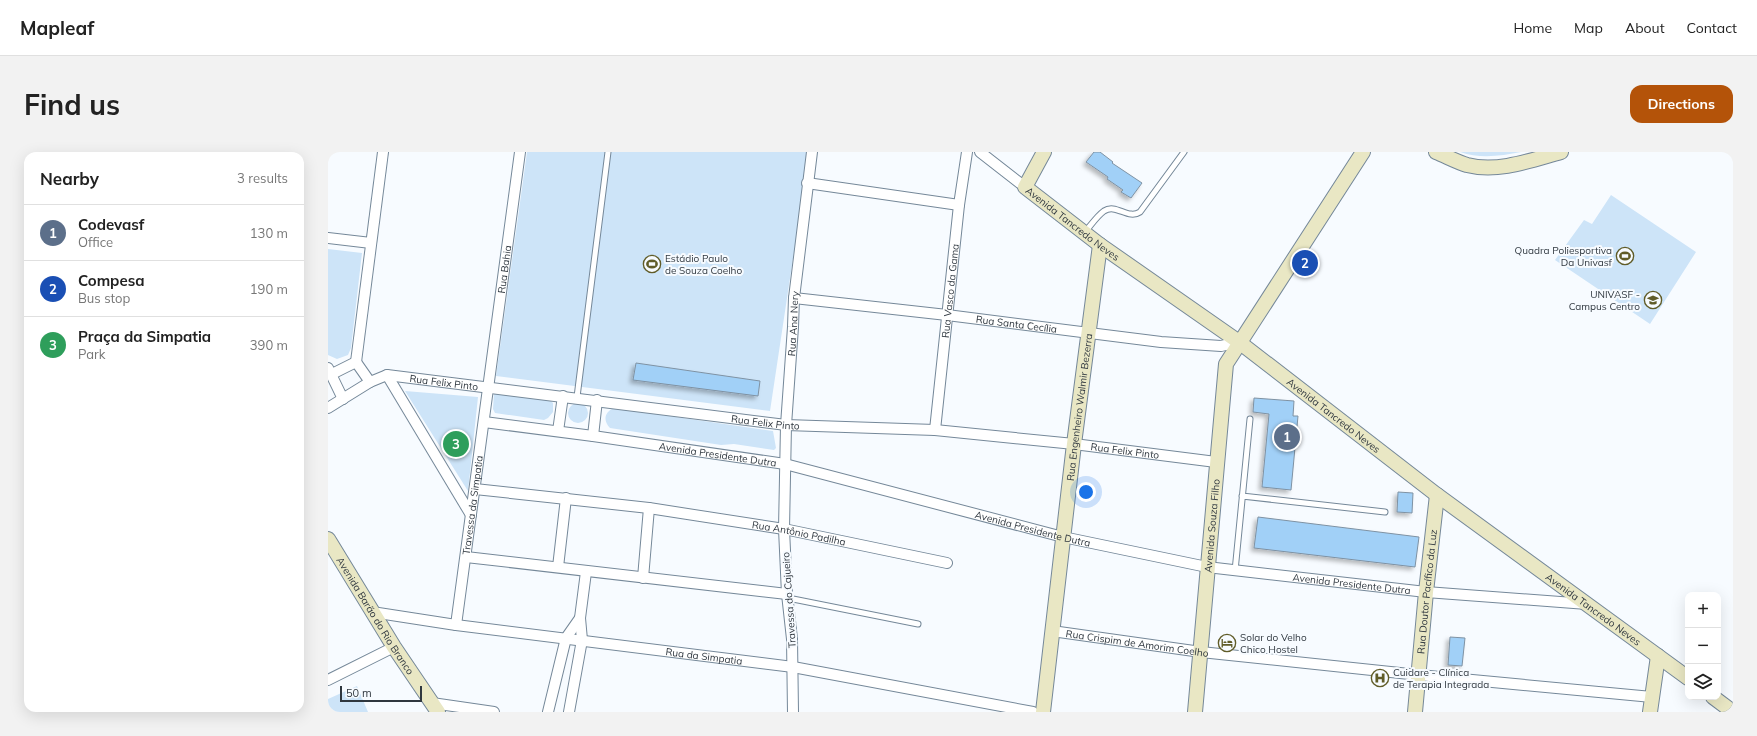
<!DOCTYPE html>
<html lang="en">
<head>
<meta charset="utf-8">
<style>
  :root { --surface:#fff; --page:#f2f2f2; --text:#222; --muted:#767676; --line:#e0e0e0; --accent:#b45309 }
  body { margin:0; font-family:Mulish,sans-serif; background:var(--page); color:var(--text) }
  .controls { position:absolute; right:12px; bottom:12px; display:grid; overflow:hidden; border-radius:8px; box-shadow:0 4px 16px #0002 }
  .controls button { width:36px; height:36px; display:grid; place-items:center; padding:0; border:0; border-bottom:1px solid var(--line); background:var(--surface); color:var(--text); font:20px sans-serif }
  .scale { position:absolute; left:12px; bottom:10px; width:82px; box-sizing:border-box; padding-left:4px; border:2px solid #2f373f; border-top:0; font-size:11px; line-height:14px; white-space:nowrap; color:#2f373f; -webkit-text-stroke:3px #f7fbff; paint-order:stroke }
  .you { position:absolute; left:758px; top:340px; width:14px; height:14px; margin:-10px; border:3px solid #fff; border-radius:50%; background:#1a73e8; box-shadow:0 0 0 6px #1a73e833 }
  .badge { display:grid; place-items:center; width:26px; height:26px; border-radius:50%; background:var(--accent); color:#fff; font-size:13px; font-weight:700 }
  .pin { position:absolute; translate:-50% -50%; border:2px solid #fff; box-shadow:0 1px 4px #0006 }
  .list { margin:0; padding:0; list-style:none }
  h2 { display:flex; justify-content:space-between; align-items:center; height:52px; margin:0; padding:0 16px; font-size:17px }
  h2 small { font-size:13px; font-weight:400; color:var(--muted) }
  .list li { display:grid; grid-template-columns:26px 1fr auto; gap:12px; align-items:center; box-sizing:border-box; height:56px; padding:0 16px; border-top:1px solid var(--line) }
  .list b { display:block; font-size:15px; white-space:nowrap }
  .list p { margin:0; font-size:13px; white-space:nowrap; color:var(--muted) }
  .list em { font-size:13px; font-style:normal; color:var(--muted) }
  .icon { flex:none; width:22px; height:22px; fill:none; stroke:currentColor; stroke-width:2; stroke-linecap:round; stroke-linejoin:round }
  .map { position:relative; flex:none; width:1405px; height:560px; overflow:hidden; border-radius:12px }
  header { display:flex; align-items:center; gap:24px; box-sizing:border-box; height:56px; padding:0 20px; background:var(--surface); border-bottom:1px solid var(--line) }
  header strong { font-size:19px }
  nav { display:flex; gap:22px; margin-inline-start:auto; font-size:14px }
  .intro { display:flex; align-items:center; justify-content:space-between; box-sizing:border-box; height:96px; padding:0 24px }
  h1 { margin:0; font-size:28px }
  .button { padding:10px 18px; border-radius:12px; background:var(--accent); color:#fff; font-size:14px; font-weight:700 }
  main { display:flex; gap:24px; padding:0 24px }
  aside { flex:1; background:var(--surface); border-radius:12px; box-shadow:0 4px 16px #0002 }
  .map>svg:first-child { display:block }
</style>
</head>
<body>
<header>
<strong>Mapleaf</strong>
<nav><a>Home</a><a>Map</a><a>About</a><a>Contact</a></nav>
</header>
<div class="intro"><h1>Find us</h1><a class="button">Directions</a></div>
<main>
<aside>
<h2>Nearby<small>3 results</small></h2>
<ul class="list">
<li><span class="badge" style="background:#5c6f8a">1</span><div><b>Codevasf</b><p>Office</p></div><em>130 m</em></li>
<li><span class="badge" style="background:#1a4fb4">2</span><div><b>Compesa</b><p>Bus stop</p></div><em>190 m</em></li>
<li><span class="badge" style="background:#2e9e5b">3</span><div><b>Praça da Simpatia</b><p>Park</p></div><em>390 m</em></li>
</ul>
</aside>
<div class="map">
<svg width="1405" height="560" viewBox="0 0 1405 560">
  <defs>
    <filter id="shadow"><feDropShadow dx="-3" dy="3" stdDeviation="2" flood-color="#0004"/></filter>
  </defs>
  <rect width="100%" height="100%" fill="#f7fbff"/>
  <path fill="#cde4f8" d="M199 0H481L442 259 168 224Z
    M1132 0H1193C1173 4 1152 7 1132 0Z
    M1283 43 1368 100 1322 172 1227 108 1256 68 1264 72Z
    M0 97 34 101 23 196 20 203 9 207 0 203Z
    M77 239 150 245 140 339Z
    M170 240 222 248 225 251V260L220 266 216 268 167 261 165 257 166 242Z
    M240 261a10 10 0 1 1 20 0a10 10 0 1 1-20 0Z
    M286 256 445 279 448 296 446 298 406 292 393 293 282 276C275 269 276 260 286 256Z
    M29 534 40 560H0V547Z"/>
  <path fill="#a1d0f7" stroke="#7f92a3" filter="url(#shadow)" d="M766 0H772L785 10 784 11 814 31 803 46 793 40 795 38 779 27 780 25 758 10Z
    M308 211 432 229 430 244 305 228Z
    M926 246 966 249 965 264H970L963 338 934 335 941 262 925 260Z
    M1070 340 1085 341 1084 361 1069 360Z
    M930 365 1091 385 1087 415 926 396Z
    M1122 485 1137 486 1134 514 1120 513Z"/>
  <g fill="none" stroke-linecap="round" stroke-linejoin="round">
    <defs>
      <path id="lane" d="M757 80C763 73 769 64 776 59 788 51 800 68 812 60L856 0
        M249 245 280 0
        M914 344 1057 360
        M907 419 922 267
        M460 446 590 472"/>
      <g id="street">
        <path d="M652 0 697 35"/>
        <path d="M479 31 631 53"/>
        <path d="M0 86 43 91"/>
        <path id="s1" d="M466 146 619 163 833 190 893 194 911 190"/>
        <path d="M28 210 55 0"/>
        <path d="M0 216 15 247"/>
        <path id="s2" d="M4 222 28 210 42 230 59 223 458 273 607 278 746 292 888 310"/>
        <path d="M59 223 143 363"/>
        <path d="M0 256 42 230"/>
        <path id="s3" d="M156 270 265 284 457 312 735 385 879 415 1098 440 1259 452"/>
        <path id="s4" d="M607 278 631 53 639 0"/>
        <path d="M230 279 235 244"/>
        <path d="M265 284 269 248"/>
        <path id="s5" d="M147 337 321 356 456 377 619 411"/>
        <path d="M138 405 459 442"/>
        <path d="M230 415 238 346"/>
        <path d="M315 426 321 356"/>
        <path id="s6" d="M44 460 128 473 465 515 705 560"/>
        <path id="s7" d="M128 473 192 0"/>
        <path id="s8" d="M724 479 873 500 1091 523 1324 545"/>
        <path d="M0 528 66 495"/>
        <path d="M104 551 166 560"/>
        <path d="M220 560 238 486 252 466"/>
        <path d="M241 560 254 488 252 466 258 420"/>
        <path id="s9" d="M465 560 464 487 459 442 456 377 458 273 465 175 466 146 484 0"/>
      </g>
      <g id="secondary">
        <path id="s10" d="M716 0 697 35 772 93 911 190 1109 343 1360 526"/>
        <path d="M1108 0C1118 4 1129 10 1139 13 1170 21 1204 8 1233 0"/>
        <path id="s11" d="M0 387 66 495 110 560"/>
        <path d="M1385 545 1405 560"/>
        <path id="s12" d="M715 560 746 292 772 93"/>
        <path id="s13" d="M867 560 898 212 1035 0"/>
        <path id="s14" d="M1087 560 1098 440 1109 343"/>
        <path d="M1322 560 1330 504"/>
      </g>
    </defs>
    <use href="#lane" stroke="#758899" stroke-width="7"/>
    <use href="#street" stroke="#758899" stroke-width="12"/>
    <use href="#secondary" stroke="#758899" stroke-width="16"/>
    <use href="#lane" stroke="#fff" stroke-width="5"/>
    <use href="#street" stroke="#fff" stroke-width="10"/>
    <use href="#secondary" stroke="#e9e7c4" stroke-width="14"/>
  </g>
  <defs>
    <symbol id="stadium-ring" viewBox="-11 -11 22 22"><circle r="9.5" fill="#f7fbff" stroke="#605c28" stroke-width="1.5"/><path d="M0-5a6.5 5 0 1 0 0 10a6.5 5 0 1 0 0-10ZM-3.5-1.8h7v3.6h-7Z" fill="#605c28"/></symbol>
    <symbol id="university-ring" viewBox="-11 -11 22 22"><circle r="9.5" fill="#f7fbff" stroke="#605c28" stroke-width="1.5"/><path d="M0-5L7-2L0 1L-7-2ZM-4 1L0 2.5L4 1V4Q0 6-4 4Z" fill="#605c28"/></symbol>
    <symbol id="hotel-ring" viewBox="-11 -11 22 22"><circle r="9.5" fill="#f7fbff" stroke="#605c28" stroke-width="1.5"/><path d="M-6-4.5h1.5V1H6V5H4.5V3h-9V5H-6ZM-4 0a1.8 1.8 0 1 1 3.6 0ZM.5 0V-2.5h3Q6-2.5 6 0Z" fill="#605c28"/></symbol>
    <symbol id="hospital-ring" viewBox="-11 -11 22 22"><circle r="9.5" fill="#f7fbff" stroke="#605c28" stroke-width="1.5"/><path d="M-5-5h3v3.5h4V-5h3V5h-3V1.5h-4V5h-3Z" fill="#605c28"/></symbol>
  </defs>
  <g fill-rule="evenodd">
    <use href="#stadium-ring" x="1287" y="94" width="20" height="20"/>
    <use href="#stadium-ring" x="314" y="102" width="20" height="20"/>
    <use href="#university-ring" x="1315" y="138" width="20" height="20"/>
    <use href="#hotel-ring" x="889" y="481" width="20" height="20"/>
    <use href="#hospital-ring" x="1042" y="516" width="20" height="20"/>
  </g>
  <g text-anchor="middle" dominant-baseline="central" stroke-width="4" stroke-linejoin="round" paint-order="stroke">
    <g font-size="10" fill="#2f373f" stroke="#f7fbff">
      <text stroke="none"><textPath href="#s10" startOffset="100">Avenida Tancredo Neves</textPath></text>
      <text stroke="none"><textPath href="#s7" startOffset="359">Rua Bahia</textPath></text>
      <text stroke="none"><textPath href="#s4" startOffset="140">Rua Vasco da Gama</textPath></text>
      <text stroke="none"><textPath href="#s9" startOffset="389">Rua Ana Nery</textPath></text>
      <text stroke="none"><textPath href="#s1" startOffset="224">Rua Santa Cecília</textPath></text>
      <text stroke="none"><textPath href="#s2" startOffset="127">Rua Felix Pinto</textPath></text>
      <text stroke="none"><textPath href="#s12" startOffset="307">Rua Engenheiro Walmir Bezerra</textPath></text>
      <text stroke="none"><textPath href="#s10" startOffset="424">Avenida Tancredo Neves</textPath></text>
      <text stroke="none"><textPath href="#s2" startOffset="451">Rua Felix Pinto</textPath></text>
      <text stroke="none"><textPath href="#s2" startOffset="812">Rua Felix Pinto</textPath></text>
      <text stroke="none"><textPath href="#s3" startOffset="236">Avenida Presidente Dutra</textPath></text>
      <text stroke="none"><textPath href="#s7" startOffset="121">Travessa da Simpatia</textPath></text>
      <text stroke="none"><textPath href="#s13" startOffset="187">Avenida Souza Filho</textPath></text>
      <text stroke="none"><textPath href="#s3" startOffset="560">Avenida Presidente Dutra</textPath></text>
      <text stroke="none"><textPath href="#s5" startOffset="327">Rua Antônio Padilha</textPath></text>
      <text stroke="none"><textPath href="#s3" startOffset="884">Avenida Presidente Dutra</textPath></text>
      <text stroke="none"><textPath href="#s14" startOffset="121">Rua Doutor Pacífico da Luz</textPath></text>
      <text transform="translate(461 448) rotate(-94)">Travessa do Cajueiro</text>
      <text stroke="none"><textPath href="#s10" startOffset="748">Avenida Tancredo Neves</textPath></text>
      <text stroke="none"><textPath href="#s11" startOffset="90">Avenida Barão do Rio Branco</textPath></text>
      <text stroke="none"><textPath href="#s8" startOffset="86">Rua Crispim de Amorim Coelho</textPath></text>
      <text stroke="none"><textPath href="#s6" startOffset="335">Rua da Simpatia</textPath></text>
    </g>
    <g font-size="10" fill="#2f373f" stroke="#f7fbff" text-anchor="start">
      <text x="1284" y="98" text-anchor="end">Quadra Poliesportiva<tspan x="1284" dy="12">Da Univasf</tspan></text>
      <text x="337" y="106">Estádio Paulo<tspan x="337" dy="12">de Souza Coelho</tspan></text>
      <text x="1312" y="142" text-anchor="end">UNIVASF -<tspan x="1312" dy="12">Campus Centro</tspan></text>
      <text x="912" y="485">Solar do Velho<tspan x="912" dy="12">Chico Hostel</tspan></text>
      <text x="1065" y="520">Cuidare - Clínica<tspan x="1065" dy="12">de Terapia Integrada</tspan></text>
    </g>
  </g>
</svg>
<div class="controls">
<button>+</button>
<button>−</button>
<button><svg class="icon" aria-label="layers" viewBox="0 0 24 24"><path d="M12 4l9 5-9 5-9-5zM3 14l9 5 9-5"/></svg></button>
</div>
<div class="scale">50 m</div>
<div class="you"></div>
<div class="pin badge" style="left:959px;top:285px;background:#5c6f8a">1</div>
<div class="pin badge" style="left:977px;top:111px;background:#1a4fb4">2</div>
<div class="pin badge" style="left:128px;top:292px;background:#2e9e5b">3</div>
</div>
</main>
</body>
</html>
